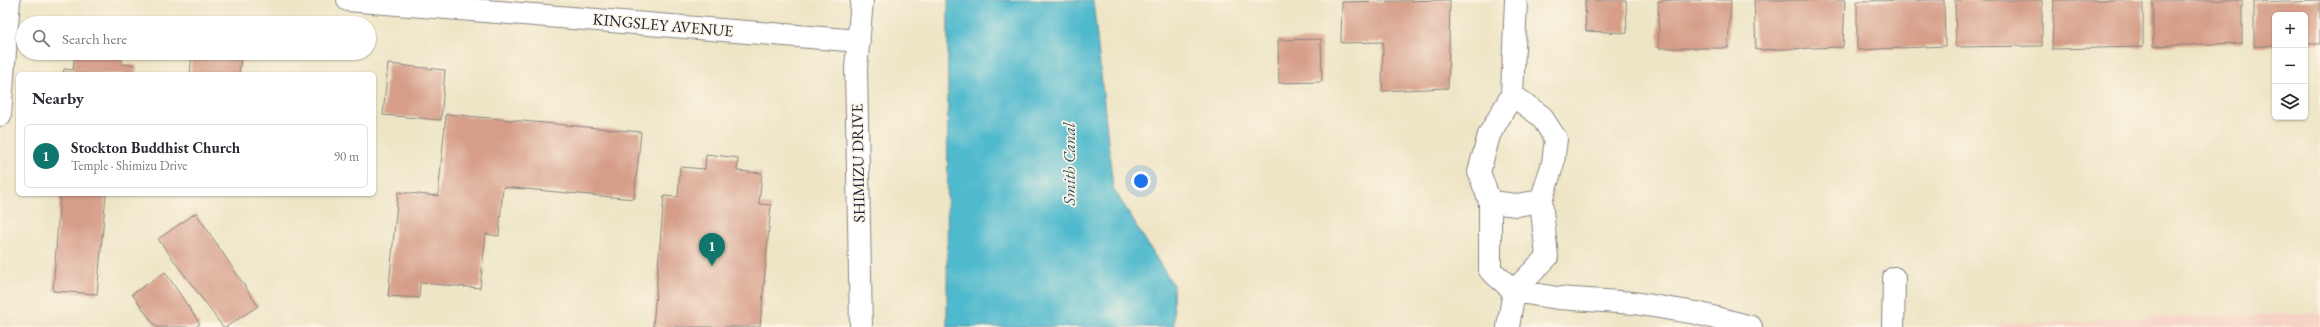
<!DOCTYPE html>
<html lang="en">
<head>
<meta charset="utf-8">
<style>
  :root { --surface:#fff; --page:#f7f7f7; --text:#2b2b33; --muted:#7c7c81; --line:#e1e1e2; --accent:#0f766e }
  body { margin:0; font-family:"EB Garamond",serif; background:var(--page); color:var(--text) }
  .controls { position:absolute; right:12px; top:12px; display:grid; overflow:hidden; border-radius:6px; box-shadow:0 1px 3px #0004 }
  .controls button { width:36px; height:36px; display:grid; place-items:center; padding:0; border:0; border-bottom:1px solid var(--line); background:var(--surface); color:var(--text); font:20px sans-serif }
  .you { position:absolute; left:1141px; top:181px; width:14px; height:14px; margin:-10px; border:3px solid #fff; border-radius:50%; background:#1a73e8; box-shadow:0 0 0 6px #1a73e833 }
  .badge { display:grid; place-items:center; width:26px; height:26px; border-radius:50%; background:var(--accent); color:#fff; font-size:13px; font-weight:700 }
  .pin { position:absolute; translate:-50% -33px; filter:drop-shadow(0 1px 2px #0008) }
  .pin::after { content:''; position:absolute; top:21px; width:14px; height:12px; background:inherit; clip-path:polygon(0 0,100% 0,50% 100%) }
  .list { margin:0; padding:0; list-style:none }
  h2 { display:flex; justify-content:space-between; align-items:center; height:52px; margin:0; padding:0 16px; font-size:17px }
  h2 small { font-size:13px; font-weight:400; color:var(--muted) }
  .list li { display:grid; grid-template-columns:26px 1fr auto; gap:12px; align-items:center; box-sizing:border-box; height:64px; margin:0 8px 8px; padding:0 8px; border:1px solid var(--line); border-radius:6px }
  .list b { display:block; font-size:15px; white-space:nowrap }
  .list p { margin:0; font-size:13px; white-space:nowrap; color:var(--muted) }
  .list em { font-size:13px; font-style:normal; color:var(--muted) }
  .icon { flex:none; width:22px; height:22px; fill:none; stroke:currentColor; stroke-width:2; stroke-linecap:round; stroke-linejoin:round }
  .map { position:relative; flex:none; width:2320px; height:327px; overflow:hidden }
  .search { position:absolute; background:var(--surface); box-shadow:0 1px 3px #0004; left:16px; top:16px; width:360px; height:44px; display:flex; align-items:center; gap:10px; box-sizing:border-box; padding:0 14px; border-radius:22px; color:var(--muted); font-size:15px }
  .panel { position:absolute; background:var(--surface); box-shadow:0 1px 3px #0004; left:16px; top:72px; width:360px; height:124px; border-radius:6px }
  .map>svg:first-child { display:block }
</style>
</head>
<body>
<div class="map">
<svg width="2320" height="327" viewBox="0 0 2320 327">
  <rect width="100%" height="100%" fill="#fcf5e5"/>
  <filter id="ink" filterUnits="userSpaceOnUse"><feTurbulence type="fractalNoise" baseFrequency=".025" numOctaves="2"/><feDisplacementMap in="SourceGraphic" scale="8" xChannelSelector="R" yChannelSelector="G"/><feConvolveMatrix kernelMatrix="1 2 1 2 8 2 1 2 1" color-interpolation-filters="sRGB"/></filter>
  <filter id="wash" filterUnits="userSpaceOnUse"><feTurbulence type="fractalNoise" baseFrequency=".012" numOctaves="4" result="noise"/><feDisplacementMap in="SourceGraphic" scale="16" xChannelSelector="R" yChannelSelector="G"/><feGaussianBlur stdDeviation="0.9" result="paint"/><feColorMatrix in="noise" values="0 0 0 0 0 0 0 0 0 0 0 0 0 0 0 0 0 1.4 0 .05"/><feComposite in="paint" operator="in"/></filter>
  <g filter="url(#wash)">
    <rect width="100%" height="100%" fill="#eee5c6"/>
    <path fill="#f6d2c4" d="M2320 313V327H1999V323L2088 322 2100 319Z"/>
    <path fill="#50b9cd" stroke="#396e84" d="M948 0H1093L1113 188 1173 285 1174 327H947Z"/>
    <g id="blocks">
      <path fill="#d69e89" d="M1450 0 1448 88 1382 91 1383 42 1341 43 1342 2Z
        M1585 0H1626L1627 33 1586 31Z
        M1676 0H1731L1728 48H1659L1658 1Z
        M1754 0H1845L1843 47 1756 50Z
        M1944 0 1945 46 1857 50V1Z
        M1955 0H2042V46L1956 47Z
        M2054 0H2143V47L2052 49Z
        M2153 0H2242V43L2153 46Z
        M2320 0V44H2305V15H2275V46H2254V2Z
        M1321 39 1322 82 1279 83 1278 40Z
        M75 53H123L122 64 136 65 135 74H63L64 69 73 70Z
        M192 55 241 57 239 74H190Z
        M388 64 445 70 441 120 383 115Z
        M446 114 641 132 634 199 503 187 499 236 486 234 480 288 420 283 419 298 388 296 398 192 438 196Z
        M706 154 738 158 737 171 762 173 759 204 771 205 760 327H653L664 196 678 197 680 167 705 169Z
        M60 194H106L97 294 53 291Z
        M196 213 258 306 226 327H223L158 239Z
        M165 272 200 324 195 327H156L132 294Z"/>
    </g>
  </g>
  <g filter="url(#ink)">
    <use href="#blocks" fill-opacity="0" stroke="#888480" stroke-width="1"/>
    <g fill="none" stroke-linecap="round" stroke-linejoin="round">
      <defs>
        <path id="minor" d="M348 0 859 41
          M0 115 9 0
          M1490 202 1517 205 1541 201
          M1514 291 1490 270V202L1479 172 1489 135 1512 95 1516 0
          M1514 291 1558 298 1634 303 1696 313 1751 327
          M861 327 856 68 862 0
          M1508 327 1514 291 1547 257 1541 201 1553 163 1556 139 1541 116 1512 95
          M1893 327 1894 278"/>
      </defs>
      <use href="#minor" stroke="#888480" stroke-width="24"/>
      <use href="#minor" stroke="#fff" stroke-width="22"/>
    </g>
  </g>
  <g text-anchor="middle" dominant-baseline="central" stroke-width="3.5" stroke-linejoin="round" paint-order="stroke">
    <g font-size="16" fill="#22223b" stroke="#fcf5e5">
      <text transform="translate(663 25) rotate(5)">KINGSLEY AVENUE</text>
      <text transform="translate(858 163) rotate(-91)">SHIMIZU DRIVE</text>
    </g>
    <g font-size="17" font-style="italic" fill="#32576e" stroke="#fcf5e5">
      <text transform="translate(1069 164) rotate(-90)">Smith Canal</text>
    </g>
  </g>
</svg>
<div class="controls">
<button>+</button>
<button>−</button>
<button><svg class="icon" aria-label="layers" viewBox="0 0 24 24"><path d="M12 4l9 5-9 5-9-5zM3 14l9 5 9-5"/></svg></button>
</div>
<div class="you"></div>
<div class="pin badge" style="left:712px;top:266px">1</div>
<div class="search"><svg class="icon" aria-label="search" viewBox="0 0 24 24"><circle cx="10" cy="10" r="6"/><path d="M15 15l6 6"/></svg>Search here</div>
<section class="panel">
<h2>Nearby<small></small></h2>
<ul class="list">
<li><span class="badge">1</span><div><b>Stockton Buddhist Church</b><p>Temple · Shimizu Drive</p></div><em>90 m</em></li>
</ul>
</section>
</div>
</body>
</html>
